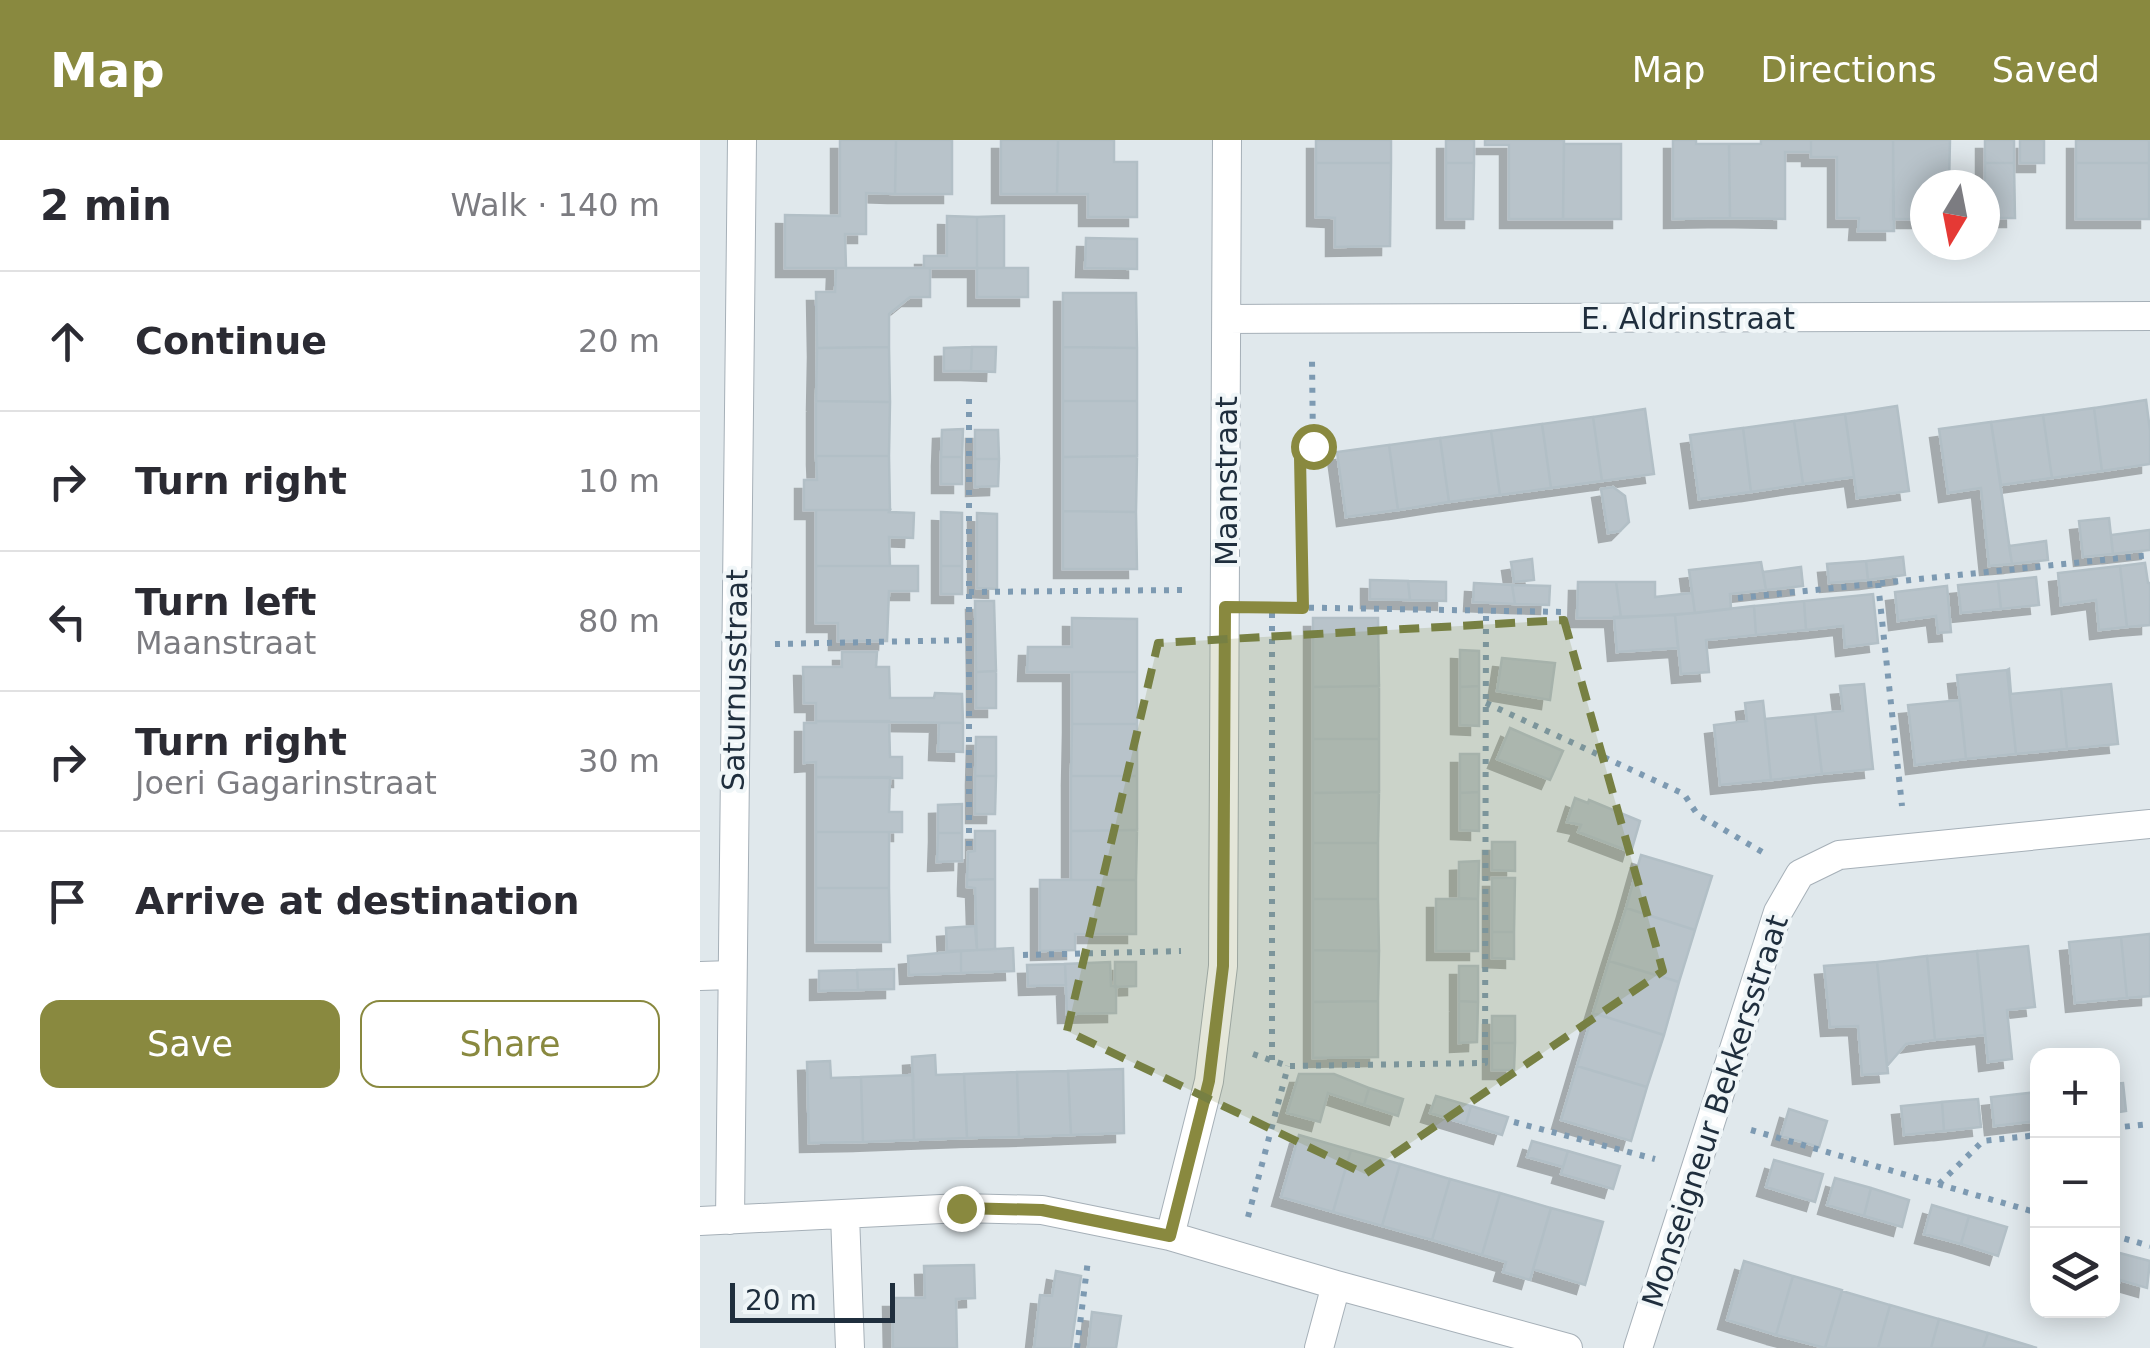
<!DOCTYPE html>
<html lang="en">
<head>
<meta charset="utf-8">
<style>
  :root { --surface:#fff; --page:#f2f2f3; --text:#2b2b33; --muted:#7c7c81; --line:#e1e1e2; --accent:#89893f }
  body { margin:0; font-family:"DejaVu Sans",sans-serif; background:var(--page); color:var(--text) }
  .controls { position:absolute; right:30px; bottom:30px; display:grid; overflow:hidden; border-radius:20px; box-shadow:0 5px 25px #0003 }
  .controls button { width:90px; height:90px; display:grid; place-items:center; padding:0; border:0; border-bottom:2px solid var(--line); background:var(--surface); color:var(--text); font:50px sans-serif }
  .compass { position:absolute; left:1210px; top:30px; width:90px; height:90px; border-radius:50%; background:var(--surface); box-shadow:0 5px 25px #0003; rotate:190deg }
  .scale { position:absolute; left:30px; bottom:25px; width:165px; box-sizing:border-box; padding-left:10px; border:5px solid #1f2e3d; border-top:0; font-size:28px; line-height:35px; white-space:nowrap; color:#1f2e3d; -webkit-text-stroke:8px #f0f6f8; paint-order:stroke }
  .stop { position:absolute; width:30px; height:30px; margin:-22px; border:8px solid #89893f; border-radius:50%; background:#fff }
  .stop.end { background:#89893f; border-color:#fff; box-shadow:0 2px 10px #0008 }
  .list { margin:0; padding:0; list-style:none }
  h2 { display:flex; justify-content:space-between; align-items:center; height:130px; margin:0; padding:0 40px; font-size:42px }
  h2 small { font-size:32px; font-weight:400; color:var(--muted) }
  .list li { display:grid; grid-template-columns:65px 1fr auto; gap:30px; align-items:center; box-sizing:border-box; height:140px; padding:0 40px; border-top:2px solid var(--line) }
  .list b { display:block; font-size:38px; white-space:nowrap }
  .list p { margin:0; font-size:32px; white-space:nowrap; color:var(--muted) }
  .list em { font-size:32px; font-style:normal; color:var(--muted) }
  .actions { display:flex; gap:20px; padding:30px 40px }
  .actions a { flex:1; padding:22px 0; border:2px solid var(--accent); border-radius:20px; text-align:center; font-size:35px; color:var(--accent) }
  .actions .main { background:var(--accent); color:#fff }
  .icon { flex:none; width:55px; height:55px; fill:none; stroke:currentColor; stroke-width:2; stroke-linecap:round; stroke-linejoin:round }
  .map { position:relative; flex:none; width:1450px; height:1208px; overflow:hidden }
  header { display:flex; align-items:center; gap:60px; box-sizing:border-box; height:140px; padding:0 50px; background:var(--accent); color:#fff }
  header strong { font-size:48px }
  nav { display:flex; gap:55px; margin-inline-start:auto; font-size:35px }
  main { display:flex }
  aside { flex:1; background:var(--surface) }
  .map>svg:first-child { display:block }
</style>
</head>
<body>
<header>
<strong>Map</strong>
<nav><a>Map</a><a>Directions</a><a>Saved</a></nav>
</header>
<main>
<aside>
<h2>2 min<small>Walk · 140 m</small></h2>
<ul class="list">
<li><svg class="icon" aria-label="ahead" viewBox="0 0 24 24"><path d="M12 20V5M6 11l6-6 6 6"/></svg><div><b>Continue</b></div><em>20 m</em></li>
<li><svg class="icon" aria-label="right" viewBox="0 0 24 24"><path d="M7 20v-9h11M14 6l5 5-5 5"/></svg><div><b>Turn right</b></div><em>10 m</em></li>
<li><svg class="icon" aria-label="left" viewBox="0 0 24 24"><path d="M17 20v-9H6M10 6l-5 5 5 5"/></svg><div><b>Turn left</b><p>Maanstraat</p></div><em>80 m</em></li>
<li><svg class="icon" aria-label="right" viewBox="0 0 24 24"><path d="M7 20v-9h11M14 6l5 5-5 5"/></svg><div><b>Turn right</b><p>Joeri Gagarinstraat</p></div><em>30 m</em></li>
<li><svg class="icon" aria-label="arrive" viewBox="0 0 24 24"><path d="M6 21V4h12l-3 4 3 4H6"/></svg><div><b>Arrive at destination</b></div></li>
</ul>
<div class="actions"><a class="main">Save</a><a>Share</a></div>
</aside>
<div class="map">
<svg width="1450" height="1208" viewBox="0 0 1450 1208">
  <defs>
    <filter id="shadow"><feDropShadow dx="-9" dy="9" stdDeviation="0" flood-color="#0004"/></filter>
  </defs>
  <rect width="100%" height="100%" fill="#e0e8ec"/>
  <path fill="#b8c3ca" stroke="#b2bfc6" stroke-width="2.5" filter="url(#shadow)" d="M140 0H196L195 54 166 53V94H145L146 128H85V75L140 76Z
    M196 0H252V54H195Z
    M301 0H358L357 54H301Z
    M358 0H414V22H437V77H388V54H357Z
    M616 0H691V23H616Z
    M746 0H774V23H746Z
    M785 0H864L863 79H809V5H785Z
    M973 0H996V4H1029L1030 78 973 79Z
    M1061 0H1111V17V12H1085V79L1030 78 1029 4H1061Z
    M1111 0H1193L1194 91H1158L1159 78H1137V17H1111Z
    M1193 0H1250L1249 45H1225V79H1193Z
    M1285 0H1314V23H1285Z
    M1320 0H1344V23H1320Z
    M1376 0H1449V23H1376Z
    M864 4H921V79H863Z
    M616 23H691L690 106 635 107V78L616 77Z
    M746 23H774L773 79H746Z
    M1285 23H1314L1315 78H1285Z
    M1376 23H1449V79H1376Z
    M247 76 277 77V128H224V116H247Z
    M304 76V128H277V77Z
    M386 98 437 99V129L385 128Z
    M136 128H230V157H210L189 174V207L117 208 116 152H135Z
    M277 128H328V157H277Z
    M363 153H436L437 208 363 207Z
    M189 207 190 262 116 261 117 208Z
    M272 207H296L295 232 271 231Z
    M272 207 271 231H244V208Z
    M363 207 437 208V261H363Z
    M1446 260 1450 290V324L1402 331 1394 268Z
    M116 261 190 262 189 316H116Z
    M363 261H437V316L363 317Z
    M1197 266 1209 351 1157 358 1145 274Z
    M1394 268 1402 331 1352 338 1343 275Z
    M945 269 954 334 902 341 893 277Z
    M1145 274 1157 358 1154 337 1103 344 1094 281Z
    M1343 275 1352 338 1301 345 1291 282Z
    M893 277 902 341 851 348 842 284Z
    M1094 281 1103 344 1051 352 1043 288Z
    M1291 282 1312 424 1289 426 1281 348 1248 353 1239 289Z
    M842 284 851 348 800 355 791 291Z
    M1043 288 1051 352 999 359 990 295Z
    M263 289 262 317H241L242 290Z
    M275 290H298L299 319H275Z
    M791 291 800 355 749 362 740 298Z
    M740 298 749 362 698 370 689 305Z
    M689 305 698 370 646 377 637 312Z
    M116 316H189L190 370H104V340H117Z
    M437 316 436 372 363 371V317Z
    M241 317H262V344H241Z
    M275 319H299L298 346 275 347Z
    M913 347 925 356 929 382 920 391 908 393 901 349Z
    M116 370H190L189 372 214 373 213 398 189 397 190 426H116Z
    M363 371 436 372 437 429H363Z
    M241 372 262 373V426H241Z
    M277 373 297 374V449L277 448Z
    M1409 378 1413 414 1383 417 1379 381Z
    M1450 390V410L1413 414 1411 395Z
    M1346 401 1348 420 1312 424 1309 406Z
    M1203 417 1205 435 1168 440 1166 421Z
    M832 419 834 440 814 442 811 422Z
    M1166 421 1168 440 1129 443 1127 424Z
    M1061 422 1066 450 1030 454 1031 469 995 473 989 430Z
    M1445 423 1448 443H1450V485L1427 487 1420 426Z
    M116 426H218V451H189L187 501H138V483H116Z
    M241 426H262V454H241Z
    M1420 426 1427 487 1399 490 1396 460 1361 465 1358 433Z
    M1101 427 1103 446 1066 450 1063 432Z
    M989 430 995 473 921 478 916 442H955V457L992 453Z
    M1336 437 1339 465 1301 469 1298 441Z
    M670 440 708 441 710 460 670 459Z
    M708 441 746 442V461L710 460Z
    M1298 441 1301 469 1261 473 1258 445Z
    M878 442H916L921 478H877Z
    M774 443 812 445 815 464 773 462Z
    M812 445 850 446 849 465 815 464Z
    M1247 446 1251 492 1238 493 1236 476 1198 481 1195 452Z
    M1173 454 1178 503 1145 507 1143 486 1106 490 1104 461Z
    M275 461H294L296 531 276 532Z
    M1104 461 1106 490 1056 495 1054 466Z
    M1054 466 1056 495 1006 500 1009 532 981 534 975 475Z
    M975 475 978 508 917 512 914 477Z
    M372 478 437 479V532H327L328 507H372Z
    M613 478H678L679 546 613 547Z
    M760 510 779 511V546L760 547Z
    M142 512H177L176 527H189L190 558H234L235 553 262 554 263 583 116 581V563H104L103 527H142Z
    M802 518 855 523 850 560 797 551Z
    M1309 529 1311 554 1361 549 1367 609 1316 614 1307 530Z
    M1307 530 1316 614 1266 619 1257 535Z
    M296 531V568H276V532Z
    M372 532H437V584H372Z
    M1164 544 1173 629 1122 634 1115 574 1143 571 1140 546Z
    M1411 544 1418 604 1367 609 1361 549Z
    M679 546V599H613V547Z
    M779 546V586L760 585V547Z
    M1260 560 1266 619 1215 625 1208 565Z
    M1063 561 1071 640 1020 645 1014 585 1047 581 1045 563Z
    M1063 561 1065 579 1115 574 1122 634 1071 640Z
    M116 581H189L190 617H202V638L116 637V622L104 623V583H116Z
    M239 583H263V612L238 611Z
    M372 584H437V636H371Z
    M810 588 863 611 850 640 797 619Z
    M276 597H296V636H275Z
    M613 599H679V652L613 653Z
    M760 614H779V652L760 653Z
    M275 636H296L295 674H275Z
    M371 636H437V690L371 691Z
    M116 637H190L189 672H202V692H116Z
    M679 652 678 703H613V653Z
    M779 652V691L760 690V653Z
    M875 658 888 663 889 660 940 681 931 712 878 692 881 685 867 682Z
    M262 664V693H238V665Z
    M437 690 436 740H371V691Z
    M275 691H295V739L267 740 268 712 275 711Z
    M116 692H189V748H116Z
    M238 693H262V721L237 722Z
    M792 702H815V731L792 730Z
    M613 703H678V759H613Z
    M941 715 1012 736 995 790 926 768Z
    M779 721 778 759 759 758V722Z
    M792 738H815L814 792H792Z
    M295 739V810H277L275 748 267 747V740Z
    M340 740H436V794H375V810L340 811Z
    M116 748H189L190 802H116Z
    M613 759H678L679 811 613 810Z
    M736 759H778V811H736Z
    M926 768 995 790 979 842 909 821Z
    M275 786 277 810 247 811 246 788Z
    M792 792H814V819L792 818Z
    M1450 794V856L1427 858 1421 797Z
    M1421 797 1427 858 1375 863 1369 802Z
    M1328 806 1335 867 1307 870 1312 919 1288 922 1277 811Z
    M313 808 314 831 261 833V811Z
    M613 810 679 811 678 861 613 862Z
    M261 811V833L209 835 208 816Z
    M1277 811 1285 895 1235 900 1227 816Z
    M1227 816 1235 900 1206 904 1187 926 1177 822Z
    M909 821 979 842 964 895 893 873Z
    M410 822 411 846H416V873L367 874 365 824Z
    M415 822H436V846L415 847Z
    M1177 822 1188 933 1162 935 1158 886 1130 887 1124 826Z
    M365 824 366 845 328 846 327 825Z
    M759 826H778V862L759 861Z
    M194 829V849L158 850 157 830Z
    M157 830 158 850 119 851V831Z
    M678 861V917L613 918V862Z
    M759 861 778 862 777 902 759 903Z
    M893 873 964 895 947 947 877 926Z
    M792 876H815V903H792Z
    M792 903H815L814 930H792Z
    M235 915 236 935 264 934 267 998 214 1000 212 917Z
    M130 921 131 938 161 937 163 1002 109 1003 107 922Z
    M877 926 947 947 931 1001 861 980Z
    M423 929 424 993 371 995 368 931Z
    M368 931 371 995 319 997 317 932Z
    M317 932 319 997 267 998 264 934Z
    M599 934H634L669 948 664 965 628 953 620 982 587 973Z
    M213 935 214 1000 163 1002 161 937Z
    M1423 943 1426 971 1412 973V944Z
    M669 948 703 959 698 976 664 965Z
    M1338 952V981L1294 986 1291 957Z
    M736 956 771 966 766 984 730 973Z
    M1278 959 1281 987 1244 991 1242 962Z
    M1242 962 1244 991 1204 995 1201 966Z
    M771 966 808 977 802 995 766 984Z
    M1089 969 1127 981 1119 1007 1081 996Z
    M599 995 651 1010 633 1072 581 1057Z
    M832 1001 868 1011 863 1027 827 1017Z
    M651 1010 700 1024 682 1086 633 1072Z
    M868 1011 920 1026 913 1049 861 1034Z
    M1074 1020 1123 1034 1115 1062 1066 1047Z
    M700 1024 750 1039 732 1100 682 1086Z
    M1135 1038 1171 1048 1164 1076 1127 1065Z
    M750 1039 800 1053 782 1115 732 1100Z
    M1171 1048 1209 1060 1202 1087 1164 1076Z
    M800 1053 851 1068 830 1140 803 1132 806 1122 782 1115Z
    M1232 1065 1269 1076 1261 1104 1224 1094Z
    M851 1068 903 1082 885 1145 833 1129Z
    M1269 1076 1307 1087 1298 1116 1261 1104Z
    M1412 1111 1450 1121 1447 1148 1420 1140 1412 1164Z
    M1044 1121 1093 1136 1076 1195 1027 1180Z
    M274 1125 275 1158 256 1159 257 1208H193L192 1158H225L224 1126Z
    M356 1131 381 1136 371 1208H334L340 1155 352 1156Z
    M1093 1136 1142 1150 1125 1208 1076 1195Z
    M1142 1151 1190 1165 1178 1208H1125Z
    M1190 1165 1239 1179 1231 1208H1178Z
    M392 1172 421 1176 416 1208H388Z
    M1239 1179 1288 1193 1283 1208H1231Z
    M1288 1193 1337 1208H1283Z"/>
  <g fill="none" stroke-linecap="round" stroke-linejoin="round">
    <defs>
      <path id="service" d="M0 836 32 835"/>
      <path id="minor" d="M527 179 1450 176
        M145 1075 150 1208
        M30 1080 42 0
        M0 1081 261 1068 342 1070 470 1096 636 1145 868 1208
        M470 1096 509 941 523 826 527 0
        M619 1208 636 1145
        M938 1208 1078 772 1100 734 1139 715 1450 684"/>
    </defs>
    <use href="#service" stroke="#a6b0b8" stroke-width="30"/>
    <use href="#minor" stroke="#a6b0b8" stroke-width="30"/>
    <path stroke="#7d9ab2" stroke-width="6" stroke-dasharray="5 8" stroke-linecap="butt" d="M1178 443 1202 666
      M269 452 483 450
      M1038 458 1450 415
      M570 467 868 472
      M603 468 600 317 613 305 612 220
      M75 504 269 500
      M786 563 984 654 997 674 1064 713
      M269 706V257
      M323 815 481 811
      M553 914 588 926 785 923 786 471
      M572 920V467
      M814 982 955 1019
      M1412 988 1450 984
      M1051 990 1338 1073
      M1239 1044 1283 1001 1338 995
      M548 1077 588 926
      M1412 1095 1450 1106
      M377 1208 388 1120"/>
    <use href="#service" stroke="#fff" stroke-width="28"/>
    <use href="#minor" stroke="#fff" stroke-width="28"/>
  </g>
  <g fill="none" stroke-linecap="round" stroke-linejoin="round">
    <path stroke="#89893f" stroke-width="12" d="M261 1068 342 1070 470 1096 509 941 523 826 525 467 603 468 600 317 613 306"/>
  </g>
  <path fill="#778043" fill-opacity="0.2" stroke="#778043" stroke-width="8" stroke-dasharray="20 12" stroke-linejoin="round" d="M864 480 963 831 665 1034 367 891 458 503Z"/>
  <g text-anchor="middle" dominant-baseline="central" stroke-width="8" stroke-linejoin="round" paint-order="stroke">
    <g font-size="30" fill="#1f2e3d" stroke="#f0f6f8">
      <text x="988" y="178">E. Aldrinstraat</text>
      <text transform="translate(526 341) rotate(-90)">Maanstraat</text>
      <text transform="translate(35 540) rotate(-89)">Saturnusstraat</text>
      <text transform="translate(1015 971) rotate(-72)">Monseigneur Bekkersstraat</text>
    </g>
  </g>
</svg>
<div class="controls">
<button>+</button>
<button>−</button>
<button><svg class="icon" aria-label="layers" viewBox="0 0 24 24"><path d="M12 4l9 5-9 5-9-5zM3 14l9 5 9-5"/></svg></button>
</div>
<svg class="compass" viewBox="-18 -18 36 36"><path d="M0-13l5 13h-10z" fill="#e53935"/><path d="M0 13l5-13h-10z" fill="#7c7c81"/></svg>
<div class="scale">20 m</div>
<div class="stop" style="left:613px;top:306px"></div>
<div class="stop end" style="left:261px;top:1068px"></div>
</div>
</main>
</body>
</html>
